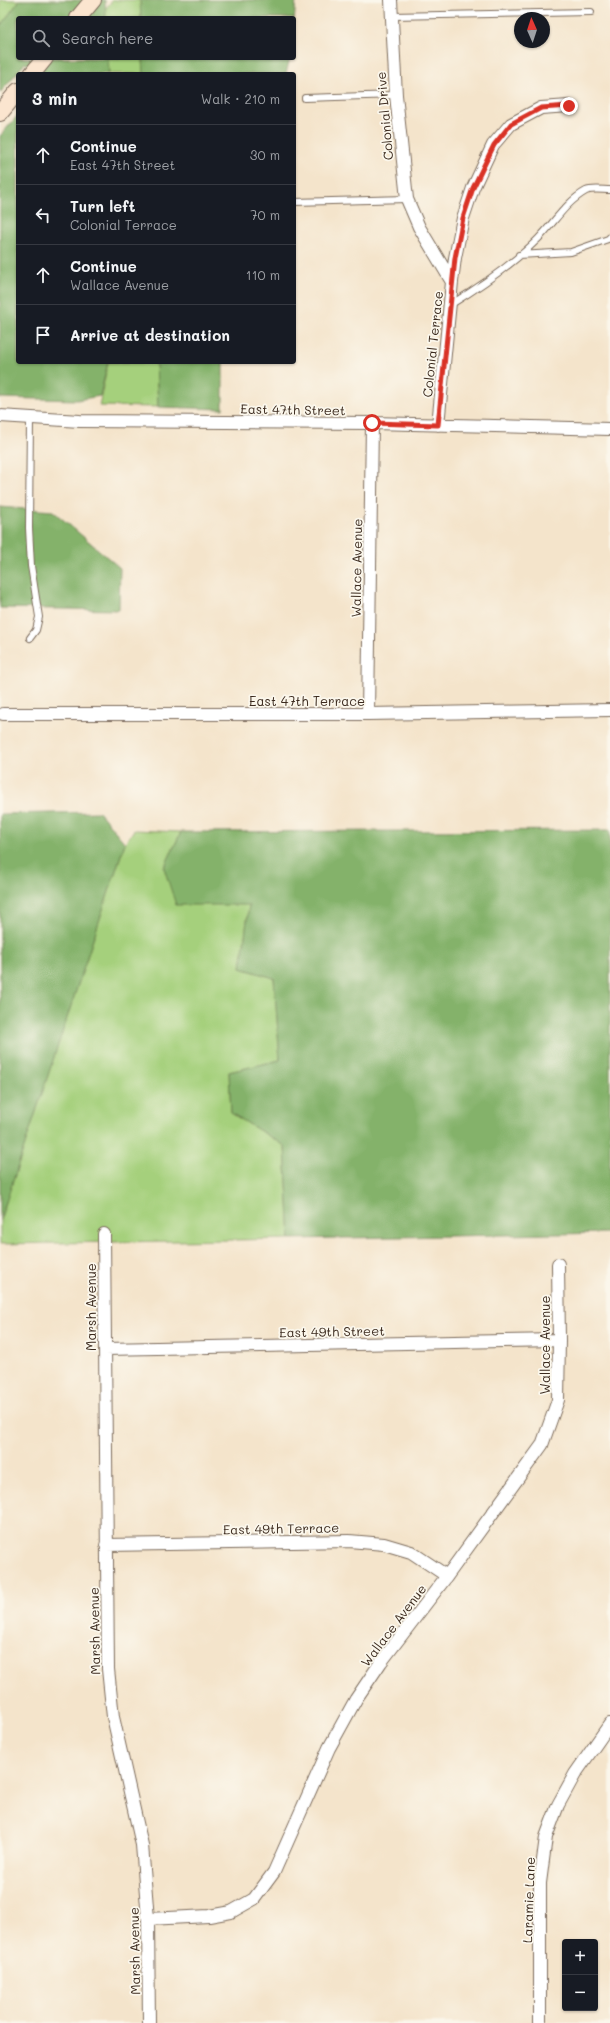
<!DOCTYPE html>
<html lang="en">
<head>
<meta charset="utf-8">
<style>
  :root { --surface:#171b24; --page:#242831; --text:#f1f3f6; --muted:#9ea1a6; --line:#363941 }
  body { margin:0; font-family:Mali,sans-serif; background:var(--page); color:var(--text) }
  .controls { position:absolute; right:12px; bottom:12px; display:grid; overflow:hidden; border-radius:4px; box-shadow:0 1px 3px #0004 }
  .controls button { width:36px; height:36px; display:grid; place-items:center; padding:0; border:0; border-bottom:1px solid var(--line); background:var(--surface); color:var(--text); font:20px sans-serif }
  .compass { position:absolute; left:514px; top:12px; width:36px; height:36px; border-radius:50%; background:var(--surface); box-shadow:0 1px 3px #0004; rotate:357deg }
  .stop { position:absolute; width:12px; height:12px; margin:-9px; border:3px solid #d93025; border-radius:50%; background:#fff }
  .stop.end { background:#d93025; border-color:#fff; box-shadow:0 1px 4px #0008 }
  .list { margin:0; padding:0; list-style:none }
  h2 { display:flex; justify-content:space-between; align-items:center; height:52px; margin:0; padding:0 16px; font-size:17px }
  h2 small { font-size:13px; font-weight:400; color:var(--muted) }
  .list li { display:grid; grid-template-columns:26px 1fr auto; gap:12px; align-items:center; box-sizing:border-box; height:60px; padding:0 16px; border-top:1px solid var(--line) }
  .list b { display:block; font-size:15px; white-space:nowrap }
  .list p { margin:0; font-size:13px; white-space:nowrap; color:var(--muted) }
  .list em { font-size:13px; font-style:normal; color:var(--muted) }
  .icon { flex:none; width:22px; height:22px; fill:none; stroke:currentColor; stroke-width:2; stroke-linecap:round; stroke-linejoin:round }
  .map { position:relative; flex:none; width:610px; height:2023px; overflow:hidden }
  .search { position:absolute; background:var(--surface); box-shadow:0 1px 3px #0004; left:16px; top:16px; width:280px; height:44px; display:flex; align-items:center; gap:10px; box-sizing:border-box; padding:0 14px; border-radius:4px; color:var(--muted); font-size:15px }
  .panel { position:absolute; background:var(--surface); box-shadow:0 1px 3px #0004; left:16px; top:72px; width:280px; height:292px; border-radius:4px }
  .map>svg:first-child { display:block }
</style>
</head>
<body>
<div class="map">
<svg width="610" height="2023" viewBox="0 0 610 2023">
  <rect width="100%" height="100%" fill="#fbf7ec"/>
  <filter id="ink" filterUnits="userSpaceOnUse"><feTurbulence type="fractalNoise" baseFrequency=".025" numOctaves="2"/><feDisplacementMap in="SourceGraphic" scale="8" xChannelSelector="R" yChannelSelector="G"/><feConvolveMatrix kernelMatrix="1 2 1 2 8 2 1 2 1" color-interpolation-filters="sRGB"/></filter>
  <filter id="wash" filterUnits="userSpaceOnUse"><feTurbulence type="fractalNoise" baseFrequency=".012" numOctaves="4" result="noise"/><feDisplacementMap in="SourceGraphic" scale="16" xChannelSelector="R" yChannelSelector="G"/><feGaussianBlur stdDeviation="0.9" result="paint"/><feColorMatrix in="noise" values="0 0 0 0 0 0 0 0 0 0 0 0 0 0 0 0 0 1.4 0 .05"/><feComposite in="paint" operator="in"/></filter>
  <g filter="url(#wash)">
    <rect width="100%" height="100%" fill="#f4e4cb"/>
    <path fill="#a5d07b" stroke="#707d4c" d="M0 0H20L0 26Z
      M113 0H140L141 18H106L105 9Z
      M108 58H143L144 74H109Z
      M108 362H156L158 407 99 406Z
      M134 830 181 832 164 868 249 905 241 968 274 978 280 1060 229 1072 231 1113 285 1146 290 1239 0 1244V1220L125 843Z"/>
    <path fill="#84b26b" stroke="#606e44" d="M20 0H105L106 18H18V58H108L109 74H46L25 63 0 93V26Z
      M140 0H296L294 23V18H141Z
      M143 58H290L286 74H144Z
      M18 115V362H108L100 396 77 400 0 398V136Z
      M156 362H223V409L158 407Z
      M0 507 53 511 120 568 119 610 0 608Z
      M99 812 125 843 0 1220V814Z
      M610 830V1233L290 1239 285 1146 231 1113 229 1072 280 1060 274 978 241 968 249 905H176L164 868 181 832Z"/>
  </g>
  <g filter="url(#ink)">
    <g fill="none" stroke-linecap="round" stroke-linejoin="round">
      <defs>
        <path id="lane" d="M392 16 591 12
          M305 98 396 95
          M294 202 407 199
          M519 255 571 252 608 239 610 237
          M450 305C481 286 512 265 538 239 554 223 566 202 586 191 592 188 603 190 610 190
          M30 638 36 630 39 617 31 566 29 528 30 418"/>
        <path id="street" d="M391 0 396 95 407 199 419 227 452 282 438 425
          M452 282 455 258 463 218 473 188 493 145 511 124 541 108 569 106
          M0 416 80 421 372 423 610 429
          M3 714H368L610 710
          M368 714 372 423
          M104 1234 108 1669 113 1717 142 1845 148 1919 149 2023
          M105 1349 559 1340
          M106 1545 349 1541 384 1544 411 1552 447 1576
          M148 1919 209 1916 231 1912 254 1899 274 1872 329 1748 356 1699 381 1662 447 1576 542 1445 558 1400 559 1340 558 1264
          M540 2023V1883L546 1837 558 1805 575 1774 610 1724"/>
        <path id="secondary" d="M78 18 93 0
          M32 74 45 58
          M0 113 18 91"/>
      </defs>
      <use href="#lane" stroke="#7c6b5b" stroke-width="8"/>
      <use href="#street" stroke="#7c6b5b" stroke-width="14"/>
      <use href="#secondary" stroke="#7c6b5b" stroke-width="18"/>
      <use href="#lane" stroke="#fff" stroke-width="6"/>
      <use href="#street" stroke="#fff" stroke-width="12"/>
      <use href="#secondary" stroke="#fbe5cf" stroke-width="16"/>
    </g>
  </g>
  <g fill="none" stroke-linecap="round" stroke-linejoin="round" filter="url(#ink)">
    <path stroke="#d93025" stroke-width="5" d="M372 423 438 425 455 258 463 218 473 188 494 145 511 124 541 108 569 106"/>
  </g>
  <g text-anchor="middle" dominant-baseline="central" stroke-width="3.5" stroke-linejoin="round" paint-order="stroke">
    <g font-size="13" fill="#3b2a1e" stroke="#fbf7ec">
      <text transform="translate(384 116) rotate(-95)">Colonial Drive</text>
      <text transform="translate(432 344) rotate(-84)">Colonial Terrace</text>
      <text transform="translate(293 409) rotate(1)">East 47th Street</text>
      <text transform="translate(356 568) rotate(-89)">Wallace Avenue</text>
      <text x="307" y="700">East 47th Terrace</text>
      <text transform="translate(90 1307) rotate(-90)">Marsh Avenue</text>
      <text transform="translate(332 1331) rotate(-1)">East 49th Street</text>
      <text transform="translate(544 1345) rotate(-90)">Wallace Avenue</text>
      <text transform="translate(281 1528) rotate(-1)">East 49th Terrace</text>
      <text transform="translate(393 1625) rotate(-53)">Wallace Avenue</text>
      <text transform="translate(94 1631) rotate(-91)">Marsh Avenue</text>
      <text transform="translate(528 1900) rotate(-88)">Laramie Lane</text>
      <text transform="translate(134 1951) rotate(-91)">Marsh Avenue</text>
    </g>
  </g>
</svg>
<div class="controls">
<button>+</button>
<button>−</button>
</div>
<svg class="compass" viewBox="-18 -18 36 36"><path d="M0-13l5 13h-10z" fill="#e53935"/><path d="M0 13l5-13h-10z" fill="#9ea1a6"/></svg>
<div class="stop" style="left:372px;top:423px"></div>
<div class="stop end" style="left:569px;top:106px"></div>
<div class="search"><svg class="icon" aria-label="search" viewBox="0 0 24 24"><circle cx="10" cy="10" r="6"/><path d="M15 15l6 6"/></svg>Search here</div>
<section class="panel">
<h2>3 min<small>Walk · 210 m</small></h2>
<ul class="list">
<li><svg class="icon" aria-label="ahead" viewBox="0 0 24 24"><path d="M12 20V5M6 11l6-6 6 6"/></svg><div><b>Continue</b><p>East 47th Street</p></div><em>30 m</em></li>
<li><svg class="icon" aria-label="left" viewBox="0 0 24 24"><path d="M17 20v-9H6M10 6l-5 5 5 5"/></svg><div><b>Turn left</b><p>Colonial Terrace</p></div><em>70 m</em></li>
<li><svg class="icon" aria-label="ahead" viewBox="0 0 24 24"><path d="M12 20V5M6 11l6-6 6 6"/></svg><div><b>Continue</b><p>Wallace Avenue</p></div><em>110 m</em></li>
<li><svg class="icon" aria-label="arrive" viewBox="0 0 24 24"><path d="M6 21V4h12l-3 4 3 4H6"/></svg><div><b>Arrive at destination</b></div></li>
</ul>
</section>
</div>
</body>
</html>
